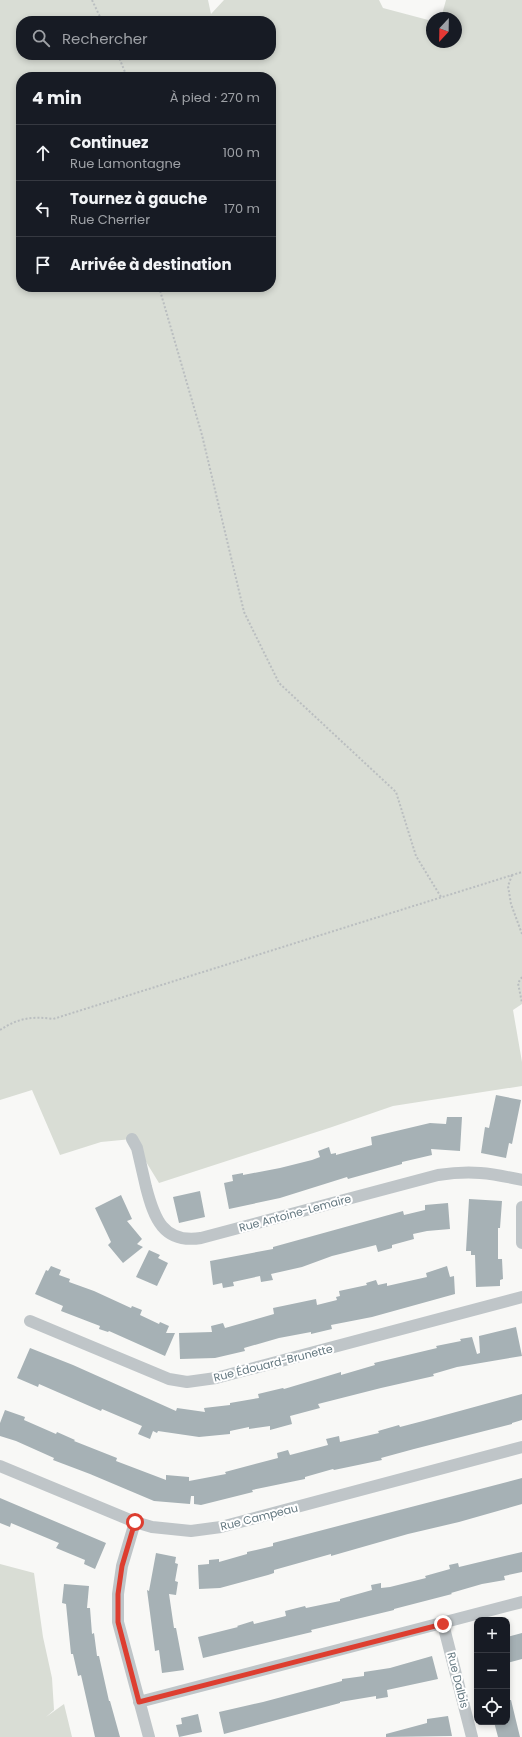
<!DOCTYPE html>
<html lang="fr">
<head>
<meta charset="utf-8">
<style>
  :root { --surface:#171b24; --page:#242831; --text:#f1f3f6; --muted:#9ea1a6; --line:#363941 }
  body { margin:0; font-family:Poppins,sans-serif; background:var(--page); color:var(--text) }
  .controls { position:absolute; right:12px; bottom:12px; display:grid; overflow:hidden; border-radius:8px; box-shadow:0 2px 6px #0003 }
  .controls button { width:36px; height:36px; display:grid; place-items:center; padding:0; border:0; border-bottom:1px solid var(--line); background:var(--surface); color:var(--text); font:20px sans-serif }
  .compass { position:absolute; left:426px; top:12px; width:36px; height:36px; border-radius:50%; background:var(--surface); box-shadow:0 2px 6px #0003; rotate:202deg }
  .stop { position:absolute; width:12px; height:12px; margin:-9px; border:3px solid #dd3e30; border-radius:50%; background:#fff }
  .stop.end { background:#dd3e30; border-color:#fff; box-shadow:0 1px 4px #0008 }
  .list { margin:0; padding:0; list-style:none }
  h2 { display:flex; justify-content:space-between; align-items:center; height:52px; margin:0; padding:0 16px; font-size:17px }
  h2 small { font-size:13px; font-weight:400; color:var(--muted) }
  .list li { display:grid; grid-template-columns:26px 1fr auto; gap:12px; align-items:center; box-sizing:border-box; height:56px; padding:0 16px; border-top:1px solid var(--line) }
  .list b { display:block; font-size:15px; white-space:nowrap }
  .list p { margin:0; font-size:13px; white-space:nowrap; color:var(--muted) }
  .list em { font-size:13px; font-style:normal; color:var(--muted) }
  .icon { flex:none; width:22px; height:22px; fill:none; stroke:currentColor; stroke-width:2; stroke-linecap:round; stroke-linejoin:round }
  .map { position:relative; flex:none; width:522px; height:1737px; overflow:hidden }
  .search { position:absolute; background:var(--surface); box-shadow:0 2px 6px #0003; left:16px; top:16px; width:260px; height:44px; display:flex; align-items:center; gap:10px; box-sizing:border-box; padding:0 14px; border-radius:16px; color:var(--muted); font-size:15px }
  .panel { position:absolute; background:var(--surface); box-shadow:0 2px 6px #0003; left:16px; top:72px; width:260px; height:220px; border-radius:16px }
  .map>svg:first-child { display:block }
</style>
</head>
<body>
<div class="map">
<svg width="522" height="1737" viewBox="0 0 522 1737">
  <rect width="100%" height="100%" fill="#f8f8f6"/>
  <path fill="#d9ddd5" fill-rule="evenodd" d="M0 0H208L211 14 224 0H379L383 8 432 21V42H456V18H441L446 0H522V1004L513 1010 522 1062V1086L393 1106 332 1127 159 1183 132 1139 101 1142 60 1155 32 1090 0 1100ZM21 21H271V55H21ZM21 77H271V287H21Z
    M0 1564 34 1573 43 1637 52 1678 54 1710 46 1717 64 1704 72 1737H0Z"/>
  <path fill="#a6b1b5" d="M496 1095 521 1100 512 1144 509 1143 506 1158 481 1153 485 1127 489 1128Z
    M447 1117H462L460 1151 431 1149 432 1155 402 1162V1164L348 1179 347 1177 280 1198 229 1209 224 1183 233 1181 232 1175 243 1173V1175L280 1168 312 1160 320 1157 318 1151 329 1147 331 1154 336 1153V1155L372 1145 371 1137 430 1123 446 1124Z
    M200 1191 205 1217 179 1223 173 1197Z
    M121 1195 132 1219 127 1221 142 1239 137 1244 143 1247 123 1263 108 1245 111 1242 95 1208Z
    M469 1199 502 1201 500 1228H498V1259H502L503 1279 500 1280V1286L476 1287 475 1255H471V1251H466Z
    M448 1203 450 1229 427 1231 413 1234 414 1239 392 1245V1248L378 1252 376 1245 332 1256 302 1267 271 1274 273 1280 261 1282 260 1276 233 1282 234 1286 223 1288 222 1283 213 1285 210 1261 273 1249V1247L403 1211 404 1215 425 1210V1205Z
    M149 1250 160 1255 158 1258 168 1263 157 1286 136 1277Z
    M51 1266 61 1270 59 1275 70 1279 69 1282 94 1291 131 1308 132 1306 142 1310 140 1315 159 1324 160 1322 169 1326 166 1333H175L165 1356 109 1331 108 1332 99 1329 100 1326 61 1311 63 1306 35 1294 46 1270 48 1271Z
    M447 1266 450 1277 454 1276 455 1294 372 1317 331 1325 332 1329 311 1334V1332L279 1338 244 1348 245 1351 215 1358 180 1359 179 1333 212 1332 211 1326 223 1323 225 1328 274 1314 273 1308 316 1299 317 1305 337 1300 336 1297 340 1296 339 1291 367 1285 366 1283 376 1280 378 1285 387 1283V1286L427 1277 426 1273Z
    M516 1327 522 1356 457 1367 433 1374 434 1376 381 1388 318 1404 320 1408 290 1416 292 1424 270 1430V1426L249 1429V1427L230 1431V1434L199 1437 158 1431 157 1433 153 1431 150 1439 138 1434 142 1426 102 1409 101 1411 39 1384 38 1387 17 1378 30 1348 73 1365 176 1411 177 1408 205 1412 204 1408 230 1405V1403L259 1398 258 1394 283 1388 284 1389 341 1372V1375L375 1365 374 1363 437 1348 436 1346 461 1341 460 1339 472 1337 477 1354 480 1353 479 1336Z
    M522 1394V1420L512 1423V1424L414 1449 381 1458 382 1460 334 1470 333 1469 305 1477V1479L252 1490 253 1492 201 1505 194 1504V1496H191L190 1504 154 1501 90 1474 53 1460 54 1458 16 1441 0 1436V1423L5 1410 25 1417 24 1420 56 1434 57 1432 75 1440 74 1441 117 1458 116 1461 166 1480V1475L189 1477V1481L226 1474 225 1472 278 1458 277 1453 288 1450 290 1455 328 1445 326 1439 339 1436 340 1442 379 1433 378 1431 399 1425 400 1427 423 1421Z
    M522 1478V1504L459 1522 408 1534 331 1556V1554L274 1570V1573L268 1575 220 1588 199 1589 198 1565 209 1564V1560L219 1559V1562L247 1554V1552L273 1546V1543Z
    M0 1498 106 1543 95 1569 84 1564 85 1560 56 1548 59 1543 11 1523 10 1527 0 1523Z
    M522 1552V1572L504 1576 505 1580 482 1584 451 1593 452 1594 394 1609V1610L311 1630 312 1632 203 1658 198 1637 238 1627 237 1626 253 1621 254 1624 286 1616 285 1611 305 1606 306 1608 340 1601V1599L372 1590 371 1585 381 1583V1588L390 1587 426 1578 425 1576 450 1569 449 1565 458 1563 459 1567Z
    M156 1553 176 1557 175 1563 178 1564 175 1581 178 1582 176 1595 169 1594 174 1628H176L184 1670 162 1673 159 1650 155 1651 147 1590 149 1591Z
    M64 1584 89 1586 87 1608H90L92 1634 94 1633 97 1656H99L109 1701H110L120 1737H95L81 1675 78 1676 73 1654H71L66 1604 62 1603Z
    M522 1633V1659L507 1663V1637Z
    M432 1656 438 1679 387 1690 388 1697 376 1699V1696L340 1702V1703L224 1734 219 1712 263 1702 342 1681V1679L364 1676V1672L390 1668Z
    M507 1700H511L520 1737H498L494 1722H507Z
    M198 1714 202 1732 179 1737 176 1725 182 1724 181 1718Z
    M448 1716 452 1736 386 1737V1734L427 1723V1719Z"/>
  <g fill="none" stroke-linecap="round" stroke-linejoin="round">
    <path stroke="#babec0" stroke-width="2" stroke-dasharray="2 2" stroke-linecap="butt" d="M92 0 102 21
      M118 55 127 77
      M159 287 202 435 244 612 279 683 396 792 416 856 441 897
      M512 875 508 886 511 904 522 934
      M522 977 518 983 522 1003
      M0 1030C18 1018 33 1016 53 1019L522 872"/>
    <path stroke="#bfc5c8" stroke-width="12" d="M132 1139 137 1148C140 1161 143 1174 146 1187 154 1218 163 1244 201 1238L438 1175C471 1170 490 1173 522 1180
      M522 1207V1243
      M30 1321 169 1379 187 1382 216 1378 522 1297
      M0 1466 135 1522 152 1527 191 1531 221 1527 522 1447
      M135 1522 122 1566 118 1594V1622L149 1737
      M443 1624 472 1737
      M139 1702 522 1602"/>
  </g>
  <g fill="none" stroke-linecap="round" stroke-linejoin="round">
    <path stroke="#dd3e30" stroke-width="5" d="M135 1522 122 1566 118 1594V1622L139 1702 443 1624"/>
  </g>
  <g text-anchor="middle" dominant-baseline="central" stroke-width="4" stroke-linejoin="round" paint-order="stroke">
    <g font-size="11" fill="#647880" stroke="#fff">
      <text transform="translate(295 1213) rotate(-15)">Rue Antoine-Lemaire</text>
      <text transform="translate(273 1363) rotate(-14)">Rue Édouard-Brunette</text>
      <text transform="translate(259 1517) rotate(-14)">Rue Campeau</text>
      <text transform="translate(458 1680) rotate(76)">Rue Dalbis</text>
    </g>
  </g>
</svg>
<div class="controls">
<button>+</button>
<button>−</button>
<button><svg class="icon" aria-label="locate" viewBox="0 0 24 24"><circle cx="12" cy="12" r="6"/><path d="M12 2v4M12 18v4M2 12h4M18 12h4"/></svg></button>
</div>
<svg class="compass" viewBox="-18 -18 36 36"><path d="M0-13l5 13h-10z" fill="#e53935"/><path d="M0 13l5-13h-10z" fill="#9ea1a6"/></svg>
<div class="stop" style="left:135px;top:1522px"></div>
<div class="stop end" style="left:443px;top:1624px"></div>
<div class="search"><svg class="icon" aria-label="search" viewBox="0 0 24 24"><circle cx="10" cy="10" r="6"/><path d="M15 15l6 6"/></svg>Rechercher</div>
<section class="panel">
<h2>4 min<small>À pied · 270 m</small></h2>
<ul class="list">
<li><svg class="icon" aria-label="ahead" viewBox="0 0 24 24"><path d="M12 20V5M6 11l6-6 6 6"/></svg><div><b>Continuez</b><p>Rue Lamontagne</p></div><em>100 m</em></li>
<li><svg class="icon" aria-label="left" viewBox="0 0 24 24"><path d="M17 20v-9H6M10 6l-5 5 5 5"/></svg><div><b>Tournez à gauche</b><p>Rue Cherrier</p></div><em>170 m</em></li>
<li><svg class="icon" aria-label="arrive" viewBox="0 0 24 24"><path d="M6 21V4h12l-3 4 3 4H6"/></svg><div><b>Arrivée à destination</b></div></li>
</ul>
</section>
</div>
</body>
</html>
